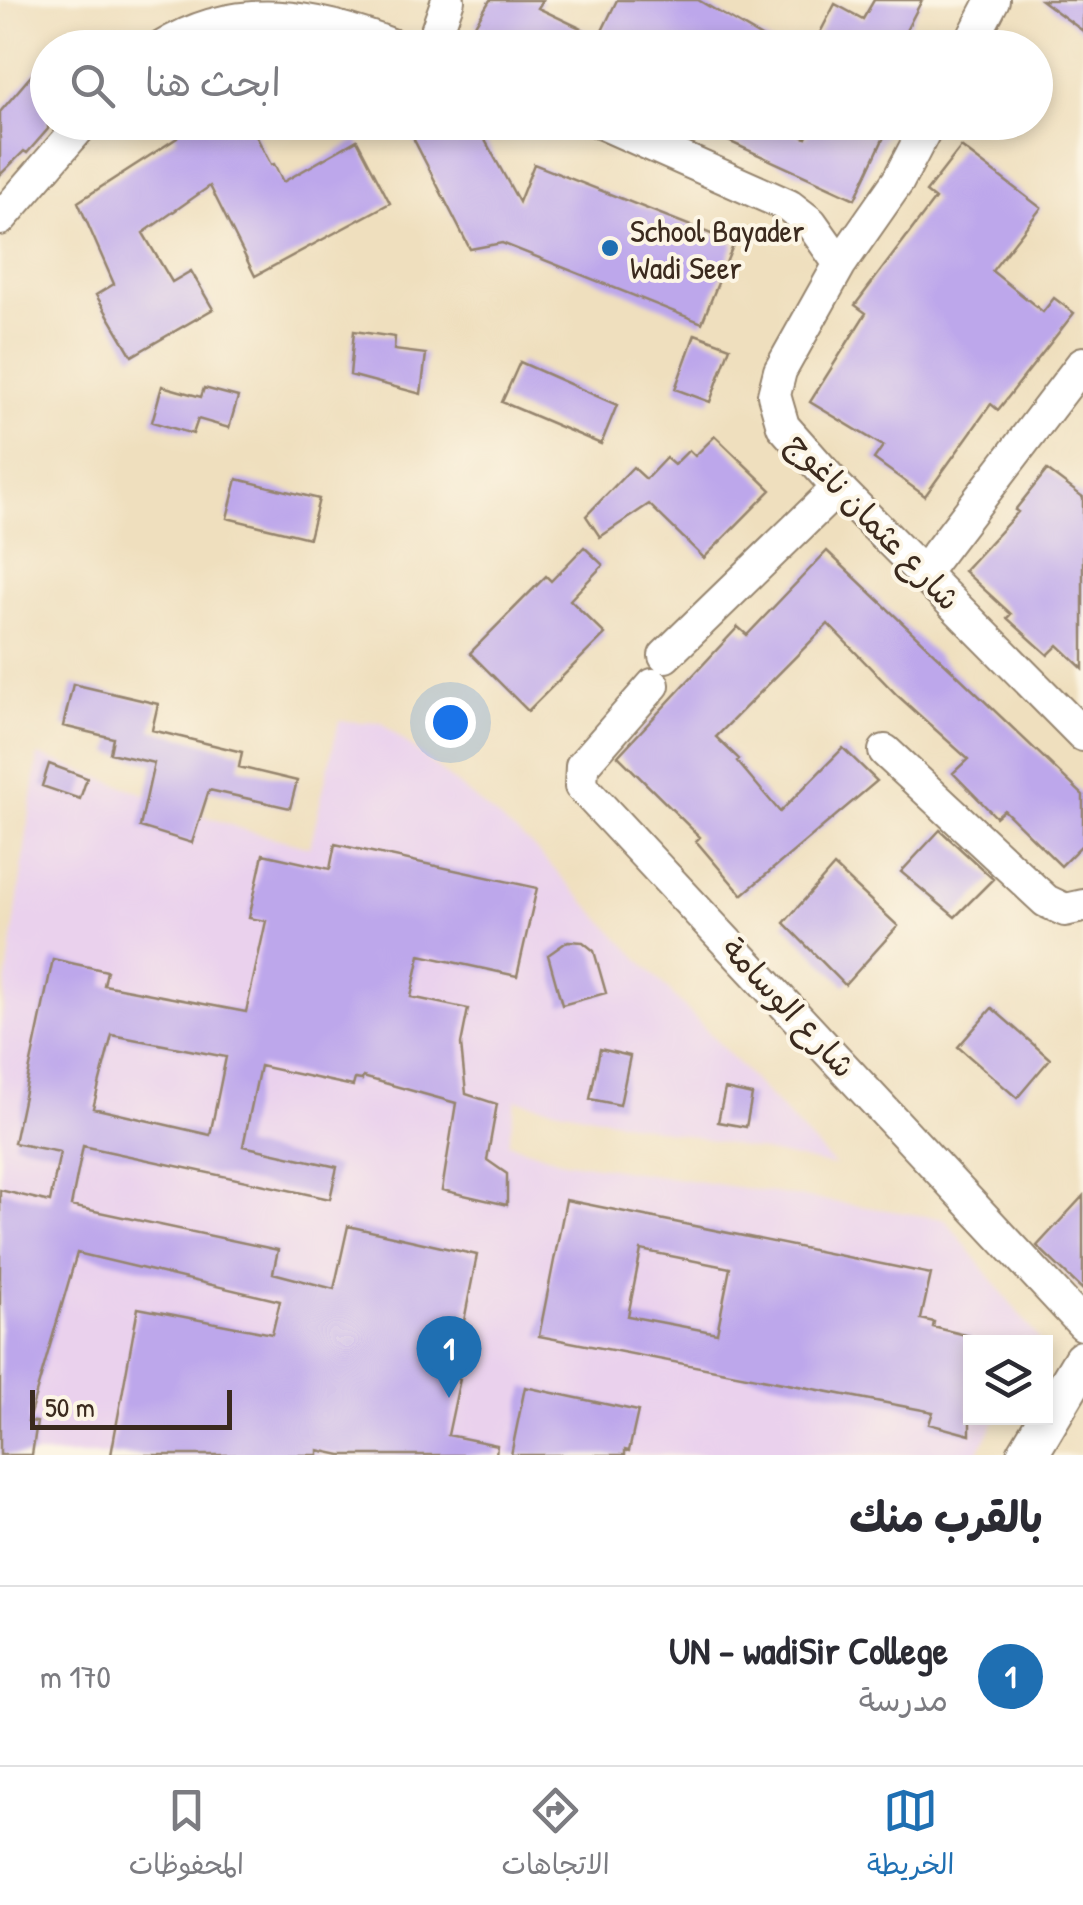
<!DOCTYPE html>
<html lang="ar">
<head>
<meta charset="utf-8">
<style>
  :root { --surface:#fff; --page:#f2f2f3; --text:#2b2b33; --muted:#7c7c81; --line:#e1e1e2; --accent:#1f6fb2 }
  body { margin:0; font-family:"Patrick Hand","Playpen Sans Arabic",sans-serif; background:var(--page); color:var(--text); direction:rtl }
  .controls { position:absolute; right:30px; bottom:30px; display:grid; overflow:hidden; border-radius:0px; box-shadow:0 5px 15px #0003 }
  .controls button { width:90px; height:90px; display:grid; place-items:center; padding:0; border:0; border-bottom:2px solid var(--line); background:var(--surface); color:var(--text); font:50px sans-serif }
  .scale { position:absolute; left:30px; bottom:25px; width:202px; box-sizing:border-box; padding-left:10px; border:5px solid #3b2a1e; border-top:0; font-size:28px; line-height:35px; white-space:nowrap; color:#3b2a1e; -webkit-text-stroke:8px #fcf5e5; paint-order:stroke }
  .you { position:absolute; left:450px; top:722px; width:35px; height:35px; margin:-25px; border:8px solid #fff; border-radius:50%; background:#1a73e8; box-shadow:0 0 0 15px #1a73e833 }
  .badge { display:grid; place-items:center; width:65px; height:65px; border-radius:50%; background:var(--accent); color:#fff; font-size:32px; font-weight:700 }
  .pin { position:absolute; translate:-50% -82px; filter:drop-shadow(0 2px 5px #0008) }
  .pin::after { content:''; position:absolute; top:52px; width:35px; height:30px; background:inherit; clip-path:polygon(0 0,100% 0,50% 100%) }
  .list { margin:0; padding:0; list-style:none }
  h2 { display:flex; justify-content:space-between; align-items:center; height:130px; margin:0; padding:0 40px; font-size:42px }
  h2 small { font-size:32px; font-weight:400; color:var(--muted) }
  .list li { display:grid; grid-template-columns:65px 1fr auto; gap:30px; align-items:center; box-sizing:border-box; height:180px; padding:0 40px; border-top:2px solid var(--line) }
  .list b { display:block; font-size:38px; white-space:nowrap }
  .list p { margin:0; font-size:32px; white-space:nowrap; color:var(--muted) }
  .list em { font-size:32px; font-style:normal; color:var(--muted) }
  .icon { flex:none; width:55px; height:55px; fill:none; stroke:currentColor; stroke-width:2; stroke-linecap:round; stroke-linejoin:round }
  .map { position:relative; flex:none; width:1083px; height:1455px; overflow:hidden; direction:ltr }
  .search { position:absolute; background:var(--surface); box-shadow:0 5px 15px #0003; left:30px; right:30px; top:30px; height:110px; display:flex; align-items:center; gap:25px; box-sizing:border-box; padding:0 35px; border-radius:55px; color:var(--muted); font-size:38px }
  .sheet { height:310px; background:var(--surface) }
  nav { display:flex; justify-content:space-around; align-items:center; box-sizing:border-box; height:140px; border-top:2px solid var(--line); background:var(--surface); font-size:28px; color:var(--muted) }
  nav a { display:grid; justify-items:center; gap:5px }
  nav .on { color:var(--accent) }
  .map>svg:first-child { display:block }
</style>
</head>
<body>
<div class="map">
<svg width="1083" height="1455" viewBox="0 0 1083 1455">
  <rect width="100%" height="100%" fill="#fcf5e5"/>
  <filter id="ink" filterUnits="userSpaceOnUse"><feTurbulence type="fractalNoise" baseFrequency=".01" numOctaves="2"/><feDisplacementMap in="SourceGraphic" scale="20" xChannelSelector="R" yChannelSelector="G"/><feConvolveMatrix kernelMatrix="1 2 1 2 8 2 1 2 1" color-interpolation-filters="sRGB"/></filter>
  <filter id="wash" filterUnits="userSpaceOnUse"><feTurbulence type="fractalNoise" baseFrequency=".0048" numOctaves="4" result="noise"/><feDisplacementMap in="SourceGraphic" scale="40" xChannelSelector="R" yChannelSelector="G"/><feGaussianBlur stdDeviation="2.25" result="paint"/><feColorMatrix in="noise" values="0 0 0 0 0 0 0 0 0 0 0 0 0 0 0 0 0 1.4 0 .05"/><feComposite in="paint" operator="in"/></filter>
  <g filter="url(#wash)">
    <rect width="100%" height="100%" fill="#efdfbe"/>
    <path fill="#ead1ed" d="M339 721 382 723 532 846 835 1166 516 1100 508 1143 563 1161 945 1219 1040 1341 970 1342V1418H997L976 1455H0V1028L38 755 244 830 310 847Z"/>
    <g id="blocks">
      <path fill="#bda7eb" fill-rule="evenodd" d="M490 0H543L538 8 599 37 617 0H698L780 48H526L475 25Z
        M874 0H922L897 48H812L835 4 863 19Z
        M1041 0H1083V31Z
        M48 56V129L27 153 24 151 0 175V112Z
        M169 122H249L271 165 274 164 283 182 357 140 390 203 255 276 210 186 143 233 172 282 191 271 213 309 132 356 96 295 114 284 78 202 177 138Z
        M426 122H475L519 202 534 164 734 243 702 323 502 243 470 249 409 130Z
        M687 122H771L806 138 813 122H891L855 199Z
        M961 147 1041 208 992 271 1043 312 1054 298 1074 313 998 410 991 404 925 496 874 459 883 446 810 402 866 313 855 305 935 199 926 192Z
        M354 331 395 337 394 350 426 354 421 394 350 375Z
        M695 334 730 347 710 402 675 389Z
        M520 362 617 405 601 444 502 402Z
        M162 386 201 397 204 388 238 397 229 428 198 419 193 434 152 422Z
        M715 436 771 490 704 558 649 504 600 537 586 516 633 467 646 479 666 458 674 465 689 450 695 456Z
        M1047 470 1083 497V669L1058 645 1048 655 1007 618 1011 614 964 571 1018 512 1015 510Z
        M237 479 319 499 309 538 227 518Z
        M584 547 603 565 570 600 605 634 528 711 470 653 546 576 551 581Z
        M827 551 1083 795V844L1061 866 1004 810 996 817 953 773 968 759 897 695 828 624 716 737 739 759 737 761 780 812 843 748 877 781 742 895 696 841 700 837 618 756 738 627 747 635Z
        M73 684 158 704 152 730 242 752 239 767 297 781 290 808 209 790 192 843 140 827 154 763 110 753 113 738 63 726Z
        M49 764 87 778 80 799 42 786Z
        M940 830 993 879 955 917 901 872Z
        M335 844 537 888 517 976 420 955 411 997 468 1009 461 1044 466 1094 497 1104 487 1160 507 1174V1205L442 1190 456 1103 363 1077 362 1080 355 1079 353 1086 260 1066 243 1146 337 1167 330 1199 83 1146 71 1206 278 1250 273 1273 334 1289 348 1226 477 1255 453 1377 460 1379 448 1435 497 1445 496 1455H341L318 1450V1455H111L138 1308 272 1334 280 1301 77 1253 28 1421 37 1422 32 1455H0V1190L50 1202 60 1152 14 1143 53 959 107 971 104 985 246 1012 266 921 249 918 263 854 330 869ZM112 1035 226 1057 210 1135 93 1108Z
        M834 866 898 926 845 985 784 923Z
        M568 941 583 942 594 951 606 993 562 1005 548 955Z
        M992 1008 1050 1059 1017 1098 958 1047Z
        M600 1049 630 1056 620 1105 590 1099Z
        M725 1089 752 1095 746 1127 718 1122Z
        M1083 1196V1290L1037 1246Z
        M566 1200 931 1274 921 1319 934 1322 933 1327 970 1336V1435L929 1424 933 1412 539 1336ZM641 1250 730 1268 717 1333 628 1316Z
        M525 1387 638 1411 629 1451 625 1450V1455H511Z"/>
    </g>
  </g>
  <g filter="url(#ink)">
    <use href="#blocks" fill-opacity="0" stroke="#95846e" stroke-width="2.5"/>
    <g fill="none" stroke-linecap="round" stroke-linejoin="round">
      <defs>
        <path id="minor" d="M161 48C237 0 316 15 399 48
          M431 48 448 0
          M968 48 993 0
          M600 122 789 206 811 223 840 264
          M929 122 898 181 840 264 780 371 774 395 783 426 838 488 1083 735
          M0 219 84 122
          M923 573 1083 363
          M665 656 838 488
          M653 685 582 766 581 786 1083 1324
          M885 751 1046 901 1065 910 1083 906"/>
        <path id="tertiary" d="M1027 1455 1083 1361"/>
      </defs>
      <use href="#minor" stroke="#95846e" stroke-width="36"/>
      <use href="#tertiary" stroke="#95846e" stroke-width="44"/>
      <use href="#minor" stroke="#fff" stroke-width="32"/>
      <use href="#tertiary" stroke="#fff" stroke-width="40"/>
    </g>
  </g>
  <circle fill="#1f6fb2" stroke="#fcf5e5" stroke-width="4" cx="610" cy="248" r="10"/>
  <g text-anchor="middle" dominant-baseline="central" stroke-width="8" stroke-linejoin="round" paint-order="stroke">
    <g font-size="32" fill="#3b2a1e" stroke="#fcf5e5" text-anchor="start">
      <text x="630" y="230">School Bayader<tspan x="630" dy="37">Wadi Seer</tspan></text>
    </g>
    <g font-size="32" fill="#3b2a1e" stroke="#fcf5e5">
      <text transform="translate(874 521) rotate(46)">شارع عثمان ناغوج</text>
      <text transform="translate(789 1007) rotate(47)">شارع الوسامة</text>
    </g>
  </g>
</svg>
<div class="controls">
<button><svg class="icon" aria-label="layers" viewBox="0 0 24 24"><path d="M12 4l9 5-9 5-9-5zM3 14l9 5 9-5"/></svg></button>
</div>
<div class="scale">50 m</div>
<div class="you"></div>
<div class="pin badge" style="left:449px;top:1398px">1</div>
<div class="search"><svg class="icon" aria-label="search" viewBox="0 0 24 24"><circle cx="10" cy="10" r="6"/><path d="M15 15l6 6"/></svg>ابحث هنا</div>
</div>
<section class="sheet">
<h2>بالقرب منك<small></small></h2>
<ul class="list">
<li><span class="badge">1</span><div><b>UN - wadiSir College</b><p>مدرسة</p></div><em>170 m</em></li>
</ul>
</section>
<nav>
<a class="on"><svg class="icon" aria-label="map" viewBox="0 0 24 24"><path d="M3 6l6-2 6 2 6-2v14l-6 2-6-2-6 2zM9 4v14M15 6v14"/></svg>الخريطة</a>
<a><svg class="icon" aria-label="directions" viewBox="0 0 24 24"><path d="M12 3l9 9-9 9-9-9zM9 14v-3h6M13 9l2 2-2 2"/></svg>الاتجاهات</a>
<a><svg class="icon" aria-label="saved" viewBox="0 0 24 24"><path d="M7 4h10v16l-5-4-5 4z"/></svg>المحفوظات</a>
</nav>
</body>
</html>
